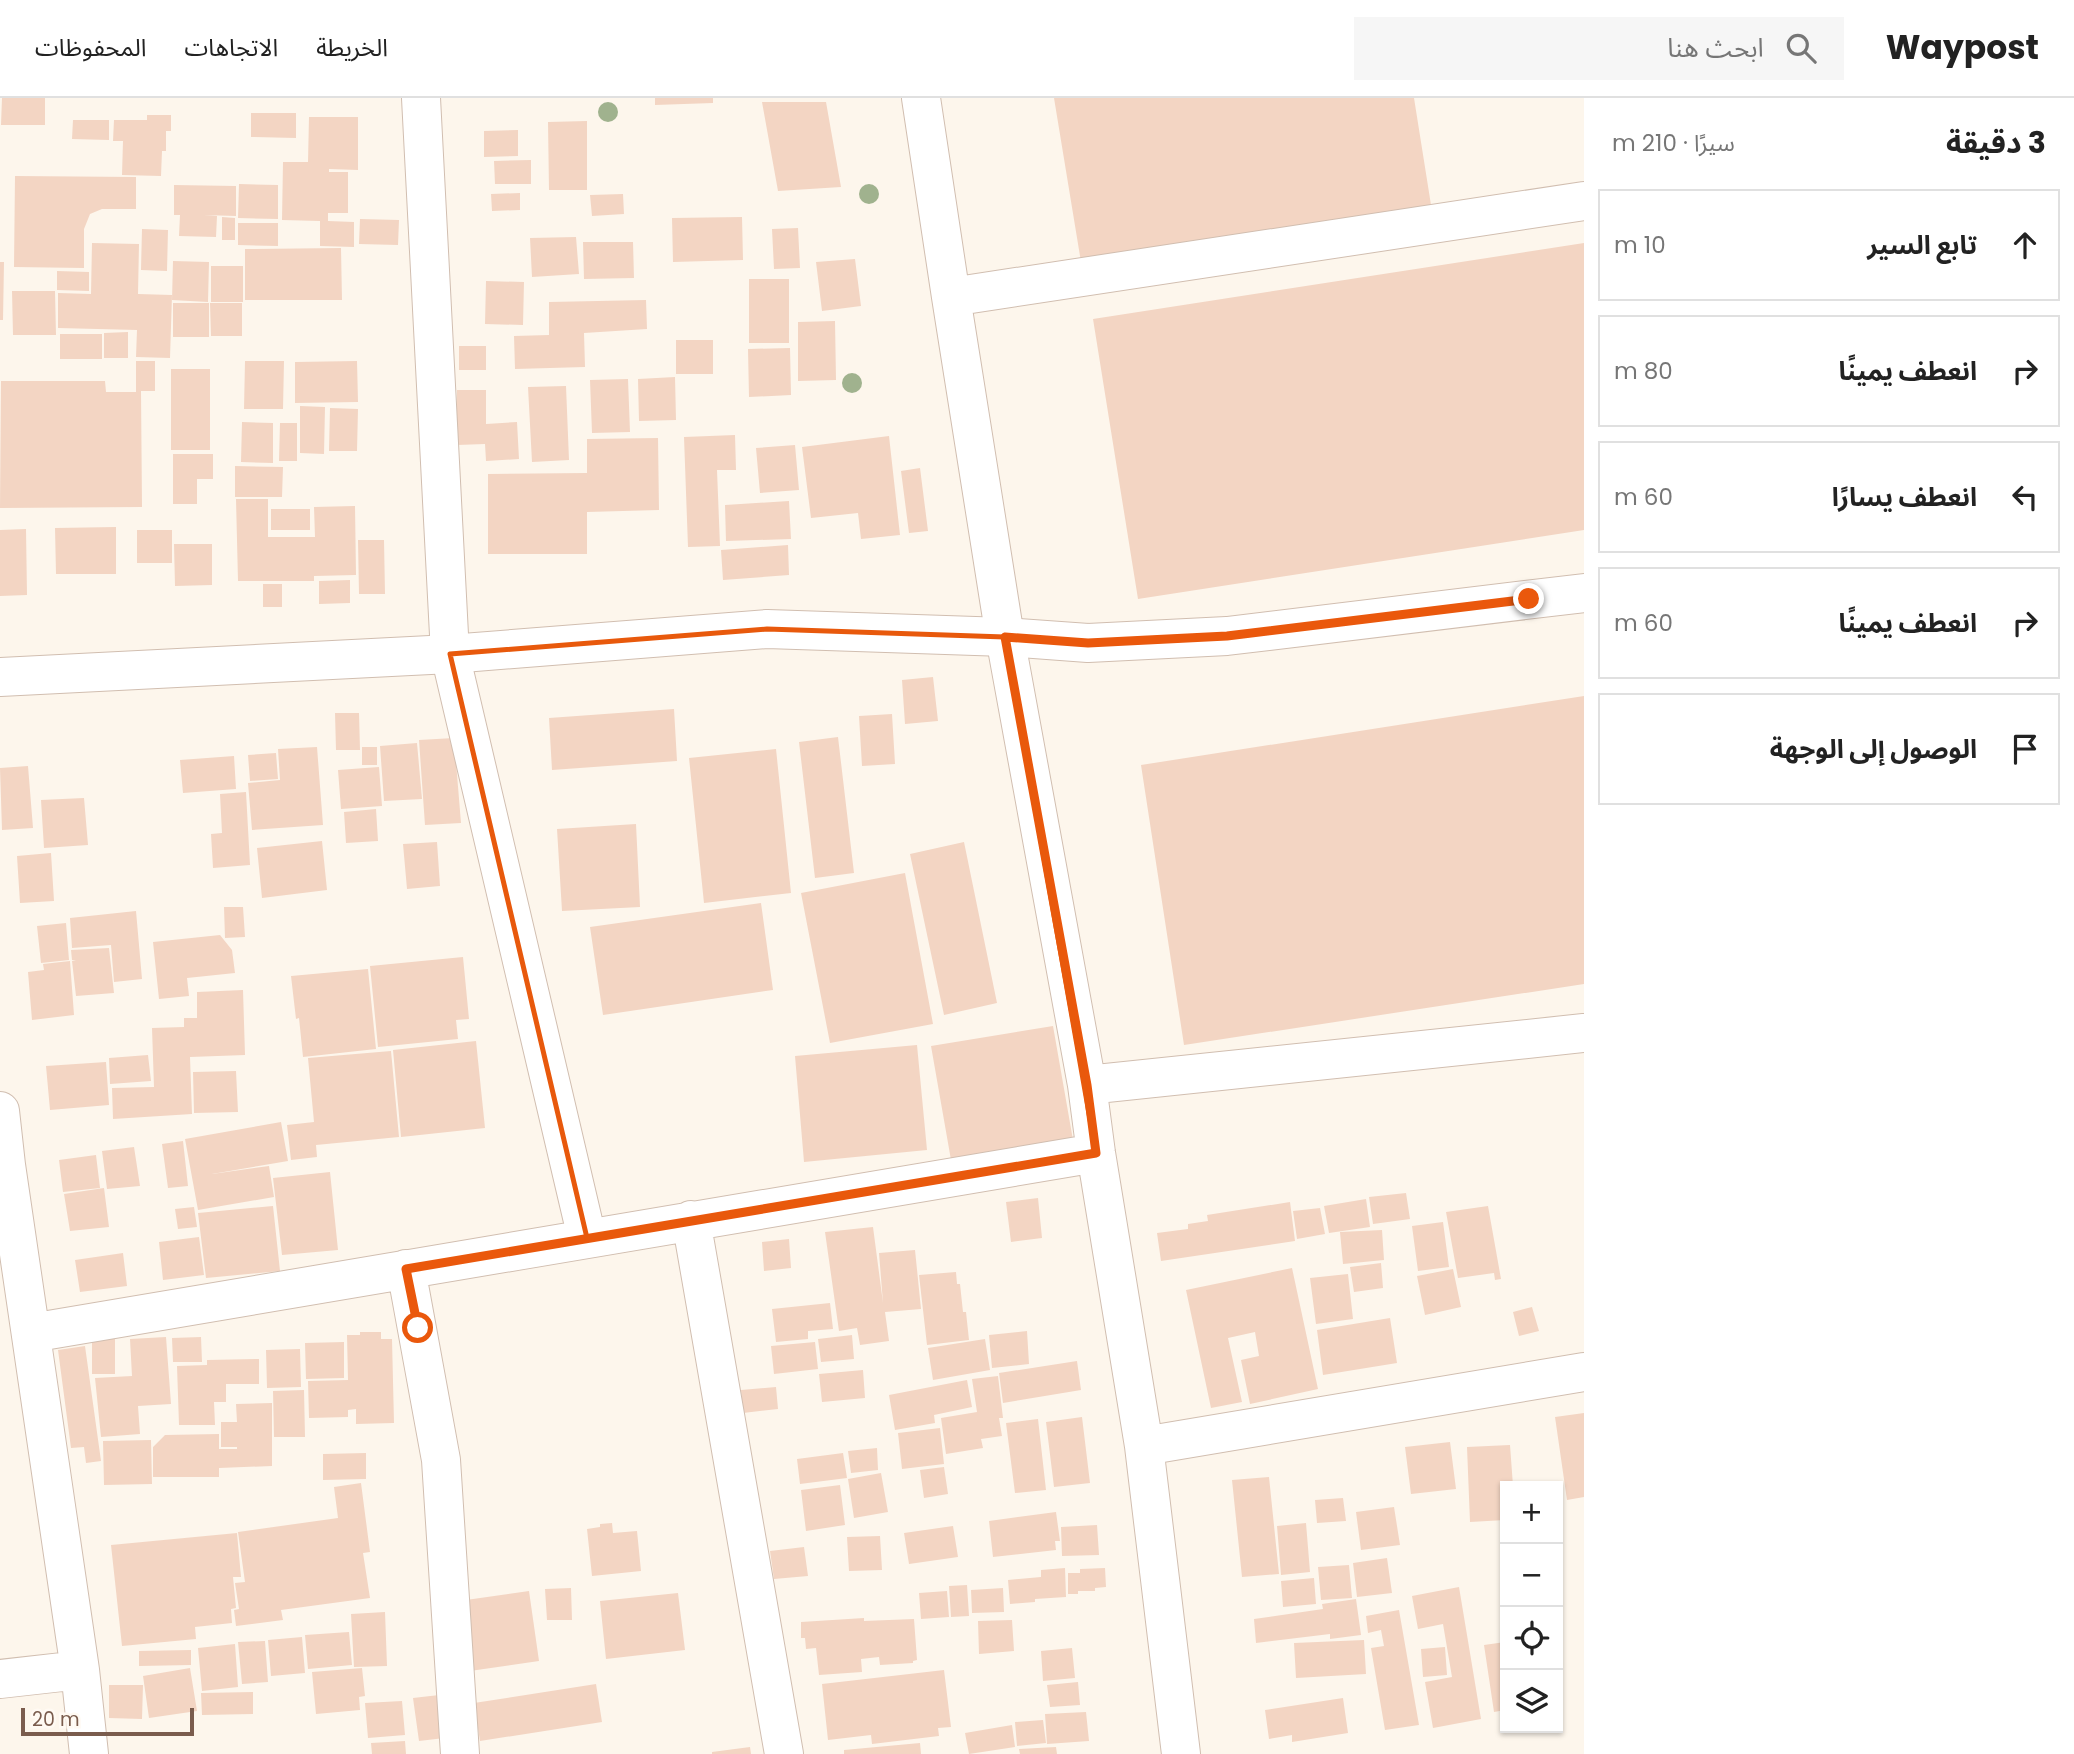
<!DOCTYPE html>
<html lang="ar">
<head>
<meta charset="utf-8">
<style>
  :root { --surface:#fff; --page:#f6f6f6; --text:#222; --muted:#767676; --line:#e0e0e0 }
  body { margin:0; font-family:Poppins,"Noto Sans Arabic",sans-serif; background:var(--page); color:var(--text); direction:rtl }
  .controls { position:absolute; right:21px; bottom:21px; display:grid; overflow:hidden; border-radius:0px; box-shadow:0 2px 5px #0004 }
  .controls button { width:63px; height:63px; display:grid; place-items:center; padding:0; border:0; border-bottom:2px solid var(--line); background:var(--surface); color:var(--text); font:35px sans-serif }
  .scale { position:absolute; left:21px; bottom:18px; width:173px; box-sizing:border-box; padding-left:7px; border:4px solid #7a5c4d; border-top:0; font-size:19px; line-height:24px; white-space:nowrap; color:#7a5c4d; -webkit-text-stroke:5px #fffaf3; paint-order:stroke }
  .stop { position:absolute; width:21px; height:21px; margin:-16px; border:5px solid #ea580c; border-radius:50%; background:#fff }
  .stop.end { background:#ea580c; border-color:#fff; box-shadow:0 2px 7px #0008 }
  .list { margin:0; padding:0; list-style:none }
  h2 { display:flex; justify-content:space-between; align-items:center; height:91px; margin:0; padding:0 28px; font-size:30px }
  h2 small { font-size:23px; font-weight:400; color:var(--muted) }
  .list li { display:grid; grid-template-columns:46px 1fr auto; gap:21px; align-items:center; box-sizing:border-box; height:112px; margin:0 14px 14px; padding:0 14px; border:2px solid var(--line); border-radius:0px }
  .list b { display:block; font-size:26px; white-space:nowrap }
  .list em { font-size:23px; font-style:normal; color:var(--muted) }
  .icon { flex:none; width:38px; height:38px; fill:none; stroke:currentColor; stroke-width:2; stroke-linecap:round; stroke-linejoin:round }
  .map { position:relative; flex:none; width:1584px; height:1656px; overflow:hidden; direction:ltr }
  header { display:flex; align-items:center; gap:42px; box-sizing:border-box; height:98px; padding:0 35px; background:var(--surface); border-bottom:2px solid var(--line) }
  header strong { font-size:33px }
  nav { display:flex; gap:38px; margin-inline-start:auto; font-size:24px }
  .search { width:490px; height:63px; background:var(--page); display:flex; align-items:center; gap:18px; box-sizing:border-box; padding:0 24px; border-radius:0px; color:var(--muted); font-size:26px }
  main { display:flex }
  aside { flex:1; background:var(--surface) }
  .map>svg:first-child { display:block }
</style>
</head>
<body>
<header>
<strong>Waypost</strong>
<div class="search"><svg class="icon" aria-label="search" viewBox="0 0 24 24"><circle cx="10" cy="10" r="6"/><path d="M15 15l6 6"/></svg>ابحث هنا</div>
<nav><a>الخريطة</a><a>الاتجاهات</a><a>المحفوظات</a></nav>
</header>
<main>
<aside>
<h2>3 دقيقة<small>سيرًا · 210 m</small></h2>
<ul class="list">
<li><svg class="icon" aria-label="ahead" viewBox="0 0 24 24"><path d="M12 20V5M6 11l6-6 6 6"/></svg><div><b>تابع السير</b></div><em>10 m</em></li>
<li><svg class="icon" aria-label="right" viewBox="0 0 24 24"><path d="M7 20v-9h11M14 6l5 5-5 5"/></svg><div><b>انعطف يمينًا</b></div><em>80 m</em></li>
<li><svg class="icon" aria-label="left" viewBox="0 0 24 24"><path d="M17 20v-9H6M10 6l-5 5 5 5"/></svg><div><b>انعطف يسارًا</b></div><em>60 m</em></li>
<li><svg class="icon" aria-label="right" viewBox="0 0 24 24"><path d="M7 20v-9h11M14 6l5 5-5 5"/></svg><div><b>انعطف يمينًا</b></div><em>60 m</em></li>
<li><svg class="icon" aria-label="arrive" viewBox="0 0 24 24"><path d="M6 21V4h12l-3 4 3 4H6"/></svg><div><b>الوصول إلى الوجهة</b></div></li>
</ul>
</aside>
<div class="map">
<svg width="1584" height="1656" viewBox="0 0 1584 1656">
  <rect width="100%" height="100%" fill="#fdf6ec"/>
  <path fill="#f3d5c3" d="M2 0H45V27H1Z
    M655 0H713V5L655 7Z
    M1054 0H1414L1431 107 1081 164Z
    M762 4H826L841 89 778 93Z
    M251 15H296V40L251 39Z
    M147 17H171V33H166V53H162L161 78 122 77 123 43H113L114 22H147Z
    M309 19H358V72L329 71V74H348V115H328V123L354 124V149L320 148V123L282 122 283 64H308Z
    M73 22H109V42L72 41Z
    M587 23V92H549L548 24Z
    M518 32V58L484 59V33Z
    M531 62V86H495L494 63Z
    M15 78 136 79V111H102L90 116 84 131V170L14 169Z
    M239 86 278 87V121L238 120Z
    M174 87 236 88V118L204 117 217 118 216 139 179 138 180 117H174Z
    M520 95V112L492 113 491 96Z
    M623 96 624 116 592 118 590 97Z
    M222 119 235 120V142H222Z
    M742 119 743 162 673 164 672 120Z
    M360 121 399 122 398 147 359 146Z
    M238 125H278V148L238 147Z
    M798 130 800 170 774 171 772 131Z
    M142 131 168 132 167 173 141 172Z
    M576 139 579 176 532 179 530 140Z
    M583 144H633L634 180 584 181Z
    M92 145 139 146 138 196 172 197 170 260 136 259 137 232 58 230V195L91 196Z
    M1584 145V432L1138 501 1093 221Z
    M341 150 342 202H245V151Z
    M855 161 861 208 822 213 816 164Z
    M173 163 209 164 208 204 172 202Z
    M0 164H4L3 222H0Z
    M211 168H243V204H211Z
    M57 173 89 174V193L57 192Z
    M749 181H789V245H749Z
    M486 183 524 184 523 227 485 226Z
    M12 193H55L56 237H13Z
    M646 202 647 231 584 235 585 269 515 271 514 238 549 237V204Z
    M173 205H209V239H173Z
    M210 205H242V238H211Z
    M835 223 836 282 798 283V224Z
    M128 234V260H104V235Z
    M60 236H102V261H60Z
    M676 242H713V276H676Z
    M459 248H486V272H459Z
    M790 250 791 297 749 299 748 251Z
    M136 263H155V293H141L142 409 0 410 1 283H105L106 294H136Z
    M245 263H284L283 311H244Z
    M357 263 358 304 295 305V264Z
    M171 271H210V352H171Z
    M675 279 676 322 639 323 638 281Z
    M628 281 630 334 592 335 590 282Z
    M566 288 569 362 532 364 528 289Z
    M457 292H486V326L517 324 519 361 486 363 485 346 457 347Z
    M300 308 325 309 324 356 300 355Z
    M330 310 358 311 357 353H329Z
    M242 324 273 325V365L241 364Z
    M280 325H297V363H279Z
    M735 337 736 372H717L720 448 688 449 684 339Z
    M889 338 900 437 861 441 858 415 811 420 802 349Z
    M658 340 659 412 587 414V456H488V376L587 375V341Z
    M795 347 799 392 760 395 756 350Z
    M173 356H213V381H197V406H173Z
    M235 368 283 369 282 399H235Z
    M920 370 928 433 909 435 901 373Z
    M236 401H268V439H315L314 409 355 408 356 477 314 478V483H238Z
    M789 403 791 441 726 443 725 407Z
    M271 411H310V432H271Z
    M116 429V476H56L55 430Z
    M26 431 27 497 0 498V432Z
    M137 432H172V465H137Z
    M358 442H384L385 496H359Z
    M174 446H212V487L175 488Z
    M788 447 789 477 723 482 721 452Z
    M350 482V505L319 506V483Z
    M263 486H282V509H263Z
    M933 579 938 623 905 626 902 582Z
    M1584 598V886L1184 947 1141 667Z
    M674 611 677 663 552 672 549 620Z
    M335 615H359L360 652H336Z
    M892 616 895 666 862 668 859 618Z
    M838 639 854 775 815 780 799 644Z
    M454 640 461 725 425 727 419 642Z
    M417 645 422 701 384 703 380 648Z
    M317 649 323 727 252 732 248 685 280 682 278 651Z
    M362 649H377V667H362Z
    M776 651 791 795 704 805 689 660Z
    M276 655 278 681 250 683 248 657Z
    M234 658 236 691 183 695 180 662Z
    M28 668 33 730 2 732 0 670Z
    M379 669 382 708 341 711 338 672Z
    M246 694 250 767 213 770 211 736 222 735 220 696Z
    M84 700 88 747 44 750 41 702Z
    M376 711 378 743 346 745 344 714Z
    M636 726 640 809 562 813 557 731Z
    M322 743 327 792 262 800 257 750Z
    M437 744 440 788 407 791 403 746Z
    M964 744 997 905 944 917 910 756Z
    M51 755 54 803 20 805 17 758Z
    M905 775 933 926 830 945 801 795Z
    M761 805 773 892 603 917 590 829Z
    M224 809H243L245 839 225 840Z
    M136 813 142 881 114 884 111 847 72 850 70 820Z
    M66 825 69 862 41 865 37 828Z
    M220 837 232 852 235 875 187 880 189 898 159 901 153 844Z
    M109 850 114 895 76 898 72 863 76 862H72L71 852Z
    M463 859 469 921 456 922 458 941 378 949 370 868Z
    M70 863 74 917 32 922 28 874 44 872 43 866Z
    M368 871 376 951 303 959 299 920 296 921 291 878Z
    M243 892 245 957 190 959 192 1016 113 1021 112 990 154 989 152 930 184 929V920H197V894Z
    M1053 928 1073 1042 951 1062 931 948Z
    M476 943 485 1030 401 1039 393 952Z
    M917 947 927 1052 804 1064 795 958Z
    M391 953 399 1039 316 1047 317 1059 291 1062 287 1027 314 1024 308 960Z
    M148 957 151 983 110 986 109 960Z
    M106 964 109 1007 50 1012 46 968Z
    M236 973 238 1014 194 1015 193 974Z
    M281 1024 288 1063 212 1076 269 1068 274 1099 198 1112 185 1041Z
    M183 1043 188 1088 168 1090 162 1046Z
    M134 1049 140 1088 107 1091 102 1053Z
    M96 1057 100 1090 63 1094 59 1062Z
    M330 1074 338 1152 282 1157 273 1080Z
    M104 1090 109 1129 70 1133 64 1096Z
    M1406 1095 1410 1121 1373 1126 1369 1099Z
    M1038 1100 1042 1140 1011 1144 1006 1104Z
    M1366 1101 1370 1129 1329 1135 1324 1108Z
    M1290 1104 1295 1143 1161 1163 1157 1135 1188 1131V1126L1208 1123 1207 1117Z
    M273 1108 280 1173 206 1180 198 1115Z
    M1488 1108 1501 1181 1495 1182 1494 1175 1458 1180 1446 1114Z
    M194 1109 197 1129 178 1131 175 1111Z
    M1320 1110 1325 1136 1297 1141 1293 1113Z
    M1443 1124 1449 1169 1418 1173 1412 1128Z
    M873 1129 883 1205 879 1155 915 1152 921 1211 885 1214 889 1243 860 1247 857 1230 839 1233 825 1134Z
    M1382 1132 1384 1162 1343 1166 1340 1134Z
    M199 1139 204 1177 163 1182 159 1144Z
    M789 1141 791 1170 764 1173 762 1144Z
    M123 1155 127 1188 80 1194 75 1162Z
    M1381 1165 1383 1190 1354 1194 1350 1169Z
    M1292 1170 1318 1291 1250 1306 1241 1262 1259 1258 1255 1234 1228 1240 1242 1304 1211 1310 1186 1192Z
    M1453 1171 1461 1209 1425 1217 1417 1178Z
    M956 1174 957 1186H960L963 1214H966L969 1242 927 1247 919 1177Z
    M1348 1176 1353 1221 1316 1226 1310 1180Z
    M830 1205 833 1231 808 1233V1241L776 1244 772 1211Z
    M1532 1209 1539 1233 1519 1238 1513 1214Z
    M1390 1220 1397 1265 1323 1277 1317 1232Z
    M1027 1233 1029 1266 992 1270 989 1237Z
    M360 1234H381V1241H392L394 1325 356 1326V1311L348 1312V1319L309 1320 308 1283 348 1282 347 1237H360Z
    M852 1237 854 1261 821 1264 818 1241Z
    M166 1239 171 1306 138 1308 140 1336 101 1339 95 1280 132 1278 130 1241Z
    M201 1239 202 1264H173L172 1240Z
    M92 1241H115V1276H92Z
    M985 1241 990 1272 933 1282 928 1250Z
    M344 1244V1280L306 1281 305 1245Z
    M815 1244 818 1271 774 1276 771 1248Z
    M85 1248 101 1363 86 1365 84 1349 71 1350 58 1252Z
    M300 1251 301 1289 267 1290 266 1252Z
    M259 1261V1286H226V1304H214L215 1327H179L177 1268 207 1267V1262Z
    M1077 1263 1081 1292 1003 1305 999 1275Z
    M863 1272 865 1300 822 1304 819 1276Z
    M998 1278 1003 1320H999L1002 1338 981 1341 983 1350 946 1356 941 1320 977 1314 972 1281Z
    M967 1282 972 1309 934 1317 935 1325 895 1332 889 1297Z
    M776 1289 778 1311 743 1315 741 1292Z
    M304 1292 305 1339H274L273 1293Z
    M272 1305V1368L219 1370V1379H153V1349L165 1337 219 1336V1351H237V1349H221V1324H237L236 1306Z
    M1584 1315V1399L1567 1402 1555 1319Z
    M1082 1319 1090 1385 1054 1389 1046 1324Z
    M1038 1321 1046 1392 1015 1395 1006 1325Z
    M940 1330 944 1366 902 1371 898 1335Z
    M151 1342 152 1386 104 1387 103 1343Z
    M1450 1344 1456 1391 1411 1396 1405 1349Z
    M1510 1347 1513 1388H1505V1422L1470 1424 1467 1349Z
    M877 1350 878 1372 851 1375 848 1353Z
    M366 1355V1381L323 1382V1356Z
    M843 1355 847 1380 800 1386 797 1361Z
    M944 1369 948 1396 924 1400 920 1372Z
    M881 1375 888 1414 854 1420 848 1381Z
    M1269 1379 1279 1476 1242 1479 1232 1382Z
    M361 1385 370 1454 363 1455 370 1500 281 1512 283 1522 236 1528 234 1512 239 1511 235 1485 245 1484 238 1434 338 1420 334 1389Z
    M840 1387 845 1427 806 1433 801 1392Z
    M1343 1400 1346 1423 1317 1425 1315 1402Z
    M1394 1409 1400 1447 1361 1452 1356 1414Z
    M1056 1414 1060 1443H1055L1056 1452 993 1459 989 1423Z
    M612 1425 613 1435 637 1433 641 1473 592 1478 587 1431 600 1429V1426Z
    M1306 1425 1310 1474 1281 1477 1277 1428Z
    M1097 1427 1099 1457 1062 1458 1061 1429Z
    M953 1428 958 1459 909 1466 904 1435Z
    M237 1435 241 1479H233L236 1510 231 1511 232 1525 195 1529 196 1541 122 1548 111 1447Z
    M880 1438 882 1472 849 1473 847 1439Z
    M804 1449 808 1478 774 1481 770 1453Z
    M1387 1460 1392 1495 1357 1499 1353 1465Z
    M1349 1467 1352 1500 1321 1502 1318 1469Z
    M1065 1470 1066 1499 1035 1501V1504L1010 1506 1008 1482 1041 1479V1472Z
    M1105 1470 1106 1489 1095 1490V1493H1078V1496H1068V1475H1080V1471Z
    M1314 1480 1316 1506 1283 1509 1281 1483Z
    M967 1487 969 1518 951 1519 949 1488Z
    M1459 1489 1481 1621 1433 1630 1425 1584 1452 1579 1443 1526 1418 1531 1412 1498Z
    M571 1490 572 1522H547L545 1491Z
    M1003 1490 1004 1514 972 1515 971 1492Z
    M529 1493 539 1563 470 1573 459 1503Z
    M947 1493 949 1519 921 1521 919 1495Z
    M678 1495 685 1552 606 1561 600 1503Z
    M1356 1501 1361 1537 1330 1541V1536L1256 1545 1254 1521 1323 1511 1322 1506Z
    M1399 1512 1419 1627 1385 1632 1371 1550 1384 1548 1381 1532 1368 1535 1366 1518Z
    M385 1514 387 1568 354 1569 351 1516Z
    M864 1520V1523L914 1521 917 1562 913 1563V1565L880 1567 879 1559 861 1561 862 1574 819 1577 816 1550 806 1551 805 1540H801V1524Z
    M1012 1522 1014 1553 979 1556 978 1523Z
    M349 1534 352 1567 308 1571 305 1537Z
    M302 1539 305 1575 271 1578 268 1542Z
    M1364 1542 1366 1576 1296 1580 1294 1545Z
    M265 1543 268 1584 242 1586 238 1544Z
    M1505 1544V1612L1494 1614 1484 1547Z
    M235 1546 238 1589 202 1593 198 1550Z
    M1445 1549 1447 1577 1423 1579 1421 1551Z
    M1072 1550 1075 1580 1043 1583 1041 1553Z
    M191 1552V1567L139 1568V1553Z
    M190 1570 197 1613 149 1620 143 1578Z
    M362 1570 365 1598 359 1599 360 1612 316 1616 312 1574Z
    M944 1572 951 1629 938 1630 939 1638 872 1646 871 1637 828 1642 822 1586Z
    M1078 1584 1080 1607 1050 1609 1047 1587Z
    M596 1586 602 1624 480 1643 474 1605Z
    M109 1587H143L142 1621 109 1620Z
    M253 1594V1616L202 1617 201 1595Z
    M448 1596 453 1639 419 1643 413 1600Z
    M1343 1600 1348 1635 1292 1644V1637L1269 1641 1265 1612Z
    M402 1603 405 1637 368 1640 365 1605Z
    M1086 1614 1089 1643 1047 1646 1045 1616Z
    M1043 1622 1046 1645 1017 1648 1015 1624Z
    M1012 1627 1015 1649 969 1656 965 1635Z
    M405 1643 406 1656H372L371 1645Z
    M920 1645 921 1656H844V1652Z
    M750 1649 751 1656H712V1654Z
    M1056 1649 1057 1656H1020L1019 1651Z"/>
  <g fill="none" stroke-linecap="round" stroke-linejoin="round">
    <defs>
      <path id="minor" d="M421 0 450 556 587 1140
        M921 0 951 199 1005 539 1087 987 1096 1055 1144 1348 1181 1656
        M951 199 1584 103
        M1087 987 1584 935
        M0 1013 6 1067 80 1572 89 1656
        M691 1122 784 1656
        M406 1171 441 1362 460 1656
        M31 1235 1096 1055
        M1144 1348 1584 1274
        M0 1581 80 1572"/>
      <path id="tertiary" d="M0 579 450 556 767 531 1005 539 1088 545 1227 538 1584 495"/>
    </defs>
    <use href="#minor" stroke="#d1beb0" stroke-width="40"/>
    <use href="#tertiary" stroke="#d1beb0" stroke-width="40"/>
    <use href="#minor" stroke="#fff" stroke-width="38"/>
    <use href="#tertiary" stroke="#fff" stroke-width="38"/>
  </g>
  <g fill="#a0b28e">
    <circle cx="608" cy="14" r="10"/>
    <circle cx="869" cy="96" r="10"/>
    <circle cx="852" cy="285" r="10"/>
  </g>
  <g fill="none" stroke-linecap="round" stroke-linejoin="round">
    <path stroke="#ea580c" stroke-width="9" d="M418 1230 406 1171 1096 1055 1087 987 1005 539 1088 545 1227 538 1529 501"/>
  </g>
  <path fill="none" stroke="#e8590c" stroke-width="5" stroke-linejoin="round" d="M767 531 1005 539 1096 1055 587 1140 450 556Z"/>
</svg>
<div class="controls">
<button>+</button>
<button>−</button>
<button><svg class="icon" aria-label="locate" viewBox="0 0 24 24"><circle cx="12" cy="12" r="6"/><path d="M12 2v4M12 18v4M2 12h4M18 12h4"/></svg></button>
<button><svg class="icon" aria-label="layers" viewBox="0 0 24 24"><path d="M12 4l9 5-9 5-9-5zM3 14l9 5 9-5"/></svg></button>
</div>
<div class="scale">20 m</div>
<div class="stop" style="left:418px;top:1230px"></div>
<div class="stop end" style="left:1529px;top:501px"></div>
</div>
</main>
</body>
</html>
